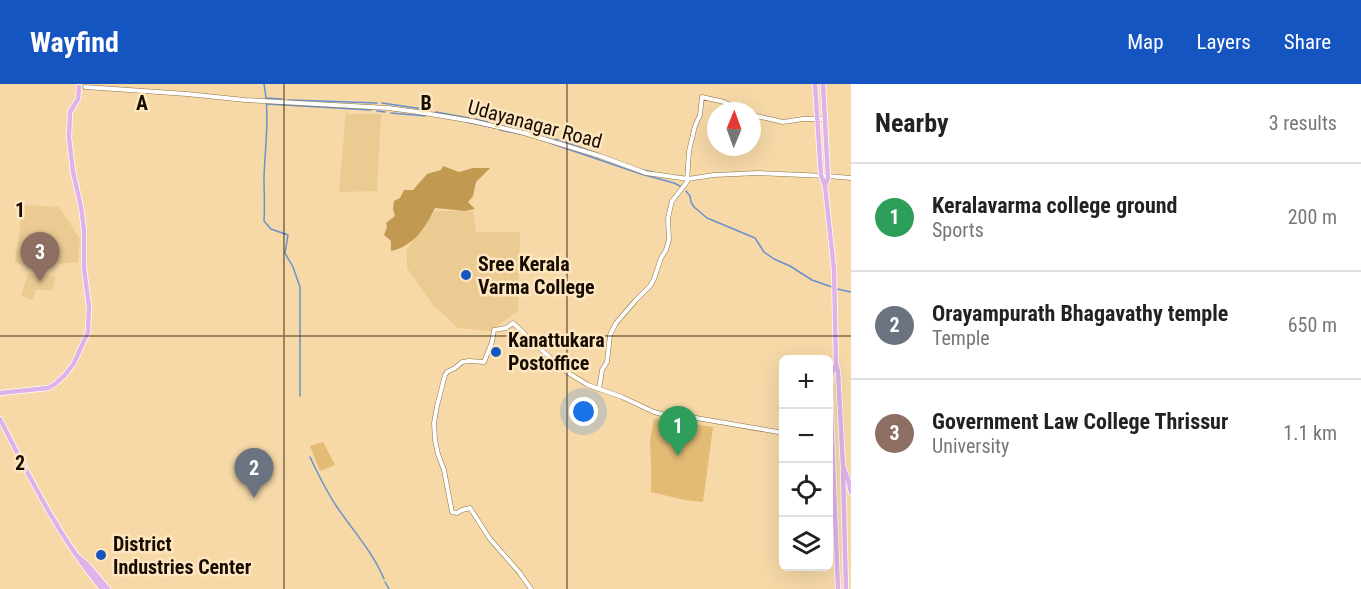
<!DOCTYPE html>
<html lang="en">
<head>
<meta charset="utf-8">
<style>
  :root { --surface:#fff; --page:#f6f6f6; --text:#222; --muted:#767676; --line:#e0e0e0; --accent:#1555c1 }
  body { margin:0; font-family:"Roboto Condensed",sans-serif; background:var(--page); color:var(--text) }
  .controls { position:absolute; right:18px; bottom:18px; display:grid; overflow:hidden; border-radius:9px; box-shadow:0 6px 24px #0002 }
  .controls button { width:54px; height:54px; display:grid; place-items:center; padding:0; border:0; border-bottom:2px solid var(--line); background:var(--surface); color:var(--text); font:30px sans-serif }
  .compass { position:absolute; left:707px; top:18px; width:54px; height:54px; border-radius:50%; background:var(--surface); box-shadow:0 6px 24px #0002; rotate:1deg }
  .you { position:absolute; left:584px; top:328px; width:21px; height:21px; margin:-15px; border:4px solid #fff; border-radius:50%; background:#1a73e8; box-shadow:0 0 0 9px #1a73e833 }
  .badge { display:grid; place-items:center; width:39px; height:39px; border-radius:50%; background:var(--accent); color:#fff; font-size:20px; font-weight:700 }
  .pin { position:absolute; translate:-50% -50px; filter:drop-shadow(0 2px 3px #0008) }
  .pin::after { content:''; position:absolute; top:32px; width:21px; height:18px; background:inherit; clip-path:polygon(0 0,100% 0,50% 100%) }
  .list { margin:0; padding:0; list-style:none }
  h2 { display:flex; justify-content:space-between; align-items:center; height:78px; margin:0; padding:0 24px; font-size:26px }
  h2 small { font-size:20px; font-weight:400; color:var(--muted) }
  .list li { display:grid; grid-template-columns:39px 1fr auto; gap:18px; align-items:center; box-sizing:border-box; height:108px; padding:0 24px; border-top:2px solid var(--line) }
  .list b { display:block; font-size:22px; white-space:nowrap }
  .list p { margin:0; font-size:20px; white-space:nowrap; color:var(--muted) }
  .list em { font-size:20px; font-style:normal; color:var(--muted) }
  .icon { flex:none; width:33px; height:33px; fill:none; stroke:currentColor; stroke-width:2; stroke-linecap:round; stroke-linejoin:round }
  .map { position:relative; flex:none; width:851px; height:505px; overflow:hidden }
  header { display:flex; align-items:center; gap:36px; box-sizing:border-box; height:84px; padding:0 30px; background:var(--accent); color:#fff }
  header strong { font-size:28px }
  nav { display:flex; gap:33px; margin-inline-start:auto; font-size:21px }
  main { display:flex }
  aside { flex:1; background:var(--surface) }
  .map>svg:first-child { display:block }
</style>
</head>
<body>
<header>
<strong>Wayfind</strong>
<nav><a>Map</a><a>Layers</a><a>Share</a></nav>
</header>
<main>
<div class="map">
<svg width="851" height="505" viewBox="0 0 851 505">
  <rect width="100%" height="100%" fill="#f6d9a7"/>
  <path fill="#eccb93" d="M346 27 349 30H381L377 107 339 108Z
    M23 121 59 123 80 155 78 178 28 183 15 178Z
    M435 127H473L476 148H520L518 227 490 247 458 244 433 221 407 184V165Z
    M28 190 56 192 52 207 37 205 32 216 21 211Z"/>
  <path fill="#e3bb75" d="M654 335 713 343 703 418 685 416 651 408V382L650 356Z
    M323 358 335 381 320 387 310 362Z"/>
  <path fill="#c19950" d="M443 82 459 88 473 84H490L476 98 473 112 468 118 475 125 465 127 435 124C425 144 414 162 391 167V157L384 151 387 143 386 139 395 132 393 125 394 117 400 114 404 106H413L427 90 441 86Z"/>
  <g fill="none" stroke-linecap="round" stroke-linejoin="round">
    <path stroke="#6b90cf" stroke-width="1.5" d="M264 0C270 31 265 63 264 94 264 109 265 122 264 137L271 145 288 151 285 169 293 183 300 203V312
      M266 14 282 15
      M288 16 320 17
      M321 17 377 19
      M382 19 430 26
      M267 20 371 26
      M377 27 385 28
      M436 28 469 34
      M391 29 425 32
      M475 35 488 38
      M466 38 495 44
      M494 39 502 41
      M505 42 533 49
      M500 46 526 51
      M536 50 558 56
      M560 56 596 69
      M550 59 641 90 674 99 682 103
      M643 86 653 88
      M686 107 690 112 691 118 694 123 707 134 755 154 764 168 774 175 790 182 812 196 832 203
      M837 205 851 208
      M310 373C318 390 326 407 337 423 353 447 373 468 384 495
      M385 498 389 505"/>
    <defs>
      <path id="minor" d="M85 3 187 10 245 16 388 24 418 28 472 37 524 49 600 72 646 89 688 95 714 91 758 89 827 92 851 94
        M752 31 783 38 803 35H824
        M599 305 602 286 607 278 610 251 616 239 636 216 650 202 654 195 661 174 666 166 669 156 668 134 672 117 687 98 689 67 695 42 700 31 702 13 724 18 742 27
        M531 505 519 488 490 455 470 424 462 426 457 429 452 428 444 386 438 370 435 356 434 339 437 322 445 291 447 288 455 284 462 278 469 277 484 278 492 258 494 246 506 244 513 239 559 282 570 290 588 301 622 313 654 328 669 332 696 334 784 349"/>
      <path id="major" d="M815 0 821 91 825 102 834 186 836 280 838 287 843 382 848 395 851 408
        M823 0 828 94 825 102
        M836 281 831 291 830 303 838 505
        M0 309 48 304 55 300 65 291 74 279 88 248 89 223 84 184V146L81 123 73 88 69 54 70 28 78 15 79 3
        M0 335C30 394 60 455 102 505
        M843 385 846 505
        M77 472 87 480 108 505"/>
    </defs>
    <use href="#minor" stroke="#8d7244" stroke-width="5"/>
    <use href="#major" stroke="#fff" stroke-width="6"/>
    <use href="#minor" stroke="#fff" stroke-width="4"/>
    <use href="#major" stroke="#dfb2e9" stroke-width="4.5"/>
  </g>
  <path fill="none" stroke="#160c00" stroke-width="1.5" stroke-opacity="0.55" d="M284 0V505M567 0V505M0 252H851"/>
  <g fill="#1555c1" stroke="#fee7c0" stroke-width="2">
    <circle cx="466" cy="191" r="6"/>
    <circle cx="496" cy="268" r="6"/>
    <circle cx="101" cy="471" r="6"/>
  </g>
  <g text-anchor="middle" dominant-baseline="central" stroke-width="5" stroke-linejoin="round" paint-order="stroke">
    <g font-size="20" fill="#160c00" stroke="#fee7c0">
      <text transform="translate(535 40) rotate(15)">Udayanagar Road</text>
    </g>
    <g font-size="20" font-weight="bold" fill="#160c00" stroke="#fee7c0" text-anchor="start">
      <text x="478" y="180">Sree Kerala<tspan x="478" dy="23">Varma College</tspan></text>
      <text x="508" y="256">Kanattukara<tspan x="508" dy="23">Postoffice</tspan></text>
      <text x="113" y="460">District<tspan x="113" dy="23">Industries Center</tspan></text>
    </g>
  </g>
  <g font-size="20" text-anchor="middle" font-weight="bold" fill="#160c00" stroke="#fee7c0" stroke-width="5" stroke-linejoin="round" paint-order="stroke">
    <text x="142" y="26">A</text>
    <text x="426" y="26">B</text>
    <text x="20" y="133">1</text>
    <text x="20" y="386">2</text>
  </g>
</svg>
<div class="controls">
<button>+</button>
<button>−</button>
<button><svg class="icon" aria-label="locate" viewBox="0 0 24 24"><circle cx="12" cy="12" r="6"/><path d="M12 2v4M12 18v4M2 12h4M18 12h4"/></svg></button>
<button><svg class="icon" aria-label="layers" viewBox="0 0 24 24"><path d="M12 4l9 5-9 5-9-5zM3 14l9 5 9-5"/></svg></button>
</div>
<svg class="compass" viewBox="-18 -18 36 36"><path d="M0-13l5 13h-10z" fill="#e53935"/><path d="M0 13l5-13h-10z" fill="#767676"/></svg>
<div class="you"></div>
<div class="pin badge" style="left:678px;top:372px;background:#2e9e5b">1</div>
<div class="pin badge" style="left:254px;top:414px;background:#6b7280">2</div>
<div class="pin badge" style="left:40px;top:198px;background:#8d6e63">3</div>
</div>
<aside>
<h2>Nearby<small>3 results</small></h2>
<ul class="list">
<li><span class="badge" style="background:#2e9e5b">1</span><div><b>Keralavarma college ground</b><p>Sports</p></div><em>200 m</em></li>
<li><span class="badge" style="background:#6b7280">2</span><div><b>Orayampurath Bhagavathy temple</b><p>Temple</p></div><em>650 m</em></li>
<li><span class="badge" style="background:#8d6e63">3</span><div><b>Government Law College Thrissur</b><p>University</p></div><em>1.1 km</em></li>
</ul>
</aside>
</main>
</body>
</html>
